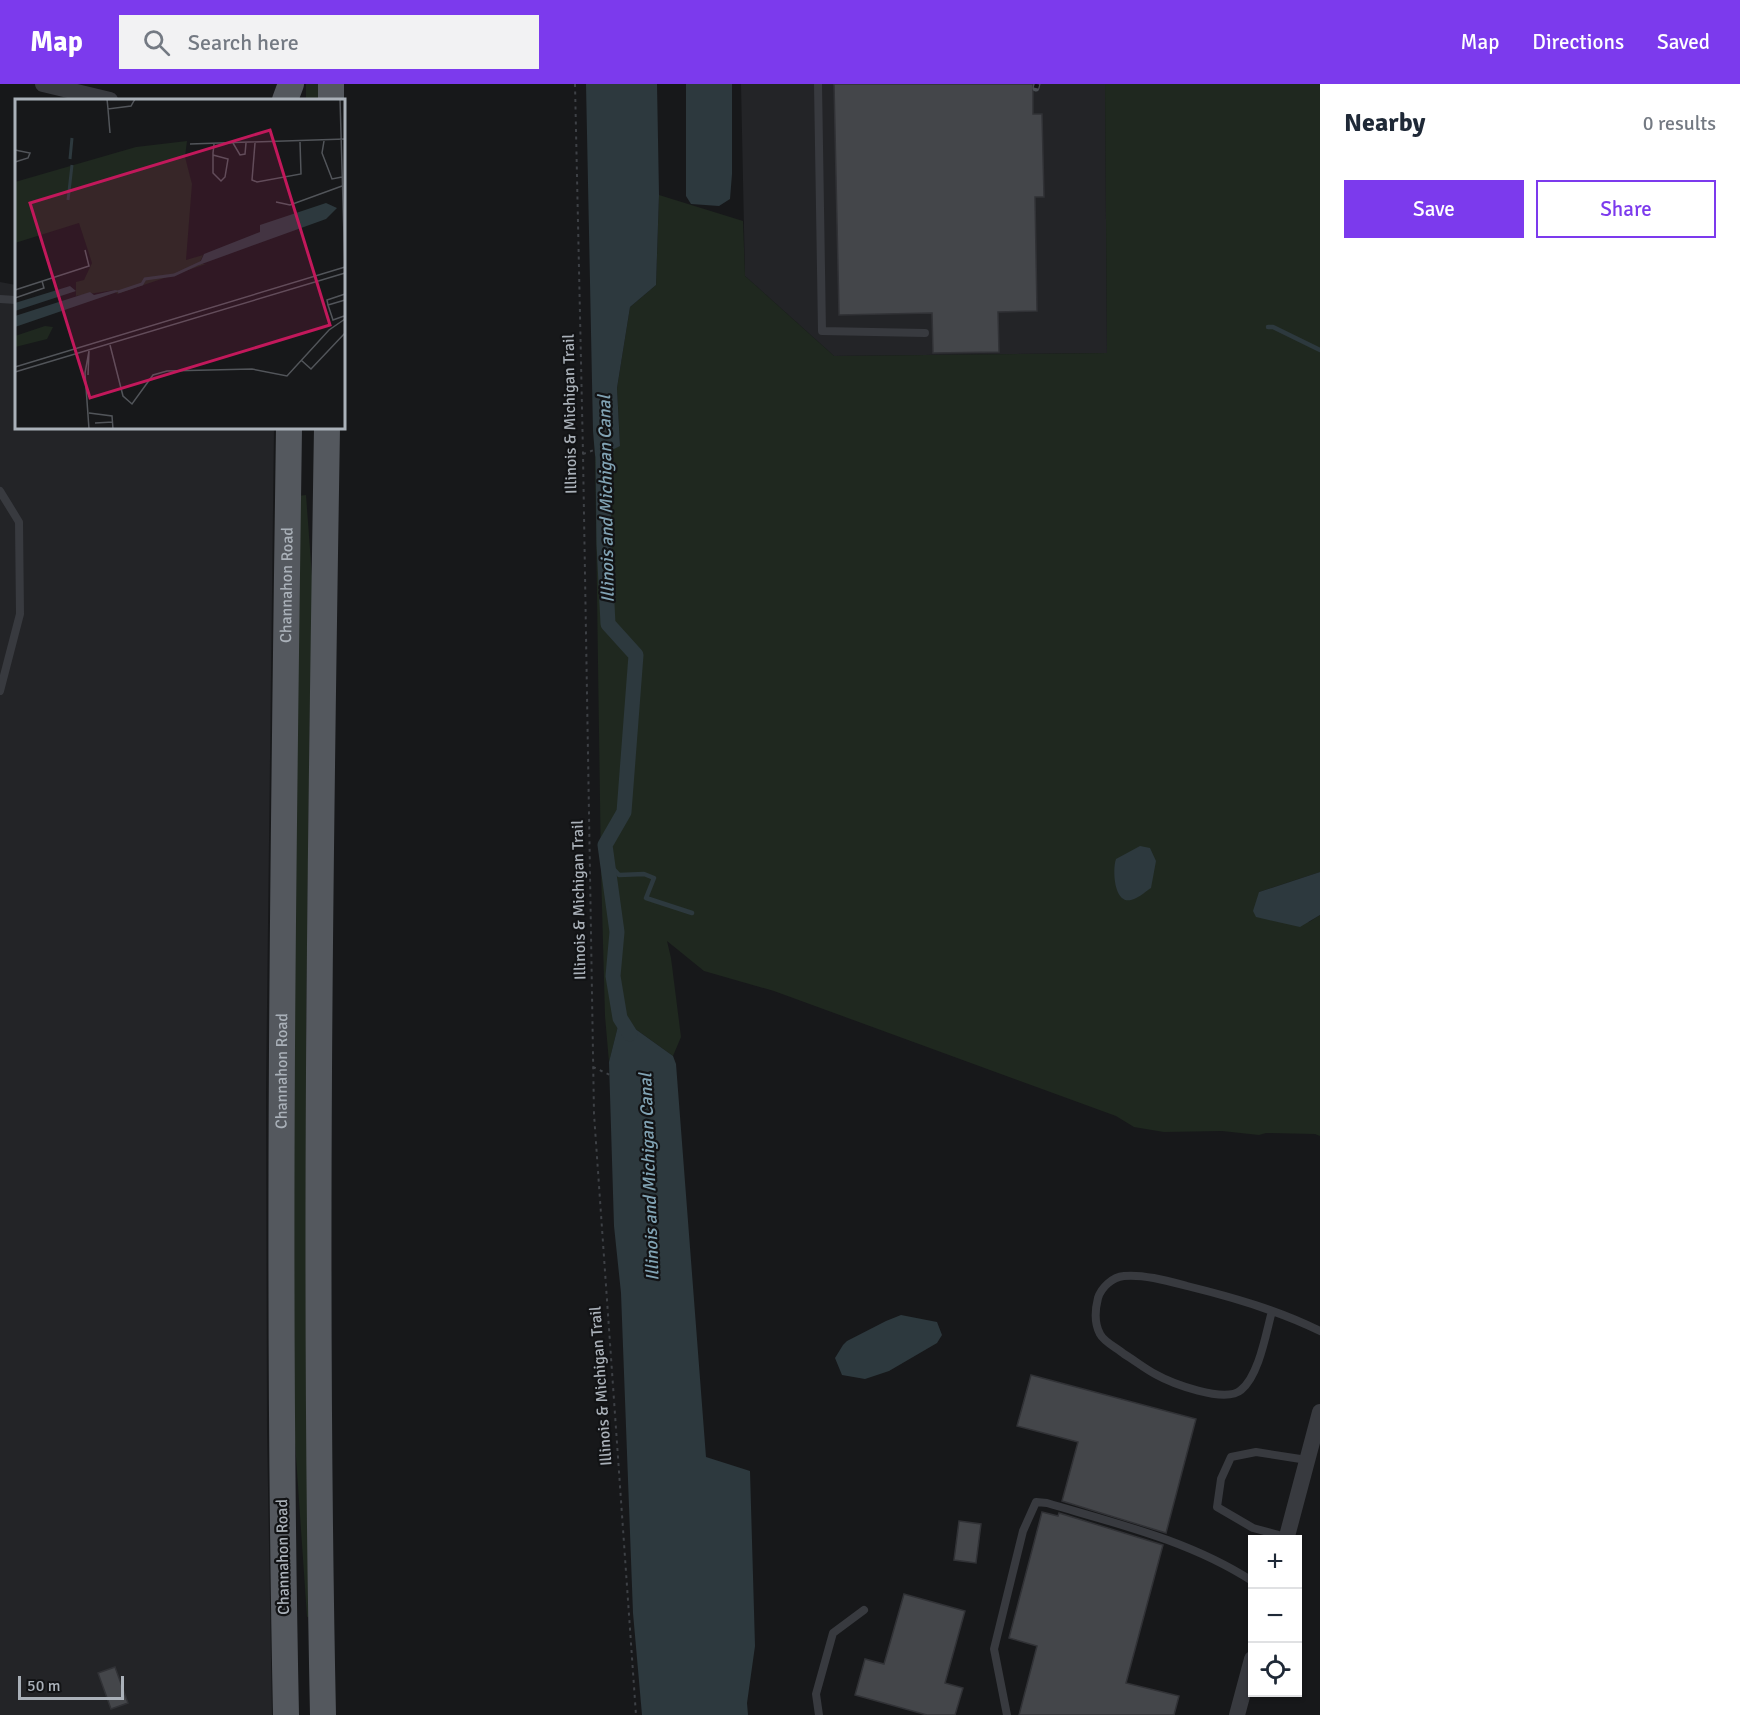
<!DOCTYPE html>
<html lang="en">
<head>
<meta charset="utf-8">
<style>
  :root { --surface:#fff; --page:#f2f2f3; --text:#1f2937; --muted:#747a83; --line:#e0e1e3; --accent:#7c3aed }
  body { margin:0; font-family:Signika,sans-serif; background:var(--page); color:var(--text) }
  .controls { position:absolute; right:18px; bottom:18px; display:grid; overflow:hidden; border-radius:0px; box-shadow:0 2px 4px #0004 }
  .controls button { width:54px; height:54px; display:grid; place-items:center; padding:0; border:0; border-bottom:2px solid var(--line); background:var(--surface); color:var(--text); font:30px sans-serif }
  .scale { position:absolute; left:18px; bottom:15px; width:106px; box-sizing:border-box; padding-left:6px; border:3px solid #aab1b9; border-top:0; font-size:16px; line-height:21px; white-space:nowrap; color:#aab1b9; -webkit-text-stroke:4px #121315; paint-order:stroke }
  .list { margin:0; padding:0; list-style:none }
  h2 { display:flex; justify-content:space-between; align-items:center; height:78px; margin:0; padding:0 24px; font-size:26px }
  h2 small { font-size:20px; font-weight:400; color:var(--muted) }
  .actions { display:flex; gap:12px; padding:18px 24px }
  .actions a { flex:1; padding:14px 0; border:2px solid var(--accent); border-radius:0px; text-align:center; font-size:21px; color:var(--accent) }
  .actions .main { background:var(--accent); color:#fff }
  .icon { flex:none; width:33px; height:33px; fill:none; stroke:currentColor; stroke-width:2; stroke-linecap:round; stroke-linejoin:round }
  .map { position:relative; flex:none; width:1320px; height:1631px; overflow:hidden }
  header { display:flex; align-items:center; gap:36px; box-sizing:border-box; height:84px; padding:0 30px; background:var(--accent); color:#fff }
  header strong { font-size:28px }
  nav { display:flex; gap:33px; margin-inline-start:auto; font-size:21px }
  .search { width:420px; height:54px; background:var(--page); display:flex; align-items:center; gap:15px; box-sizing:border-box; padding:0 21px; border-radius:0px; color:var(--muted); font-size:22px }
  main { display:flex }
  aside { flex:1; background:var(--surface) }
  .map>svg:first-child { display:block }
</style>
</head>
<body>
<header>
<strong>Map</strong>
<div class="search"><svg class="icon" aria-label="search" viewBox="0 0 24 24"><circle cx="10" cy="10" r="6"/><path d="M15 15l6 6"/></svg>Search here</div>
<nav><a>Map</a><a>Directions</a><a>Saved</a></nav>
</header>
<main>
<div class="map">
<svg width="1320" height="1631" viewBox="0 0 1320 1631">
  <rect width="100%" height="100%" fill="#17181a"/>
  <path fill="#232427" d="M741 0H1105L1107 269 834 272 745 192Z
    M0 198 16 201V344H274L266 1006 267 1346 272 1631H0Z"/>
  <path fill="#1f281f" d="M306 0H319V16H306Z
    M1105 0H1320V788L1259 808 1309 838 1320 831V1052L1315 1050 1266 1049 1259 1051 1222 1047 1164 1048 1134 1043 1116 1032 774 907 704 887 667 857 671 874 681 953 673 972 620 934 609 978 605 932 601 786 595 371 603 390 610 367 620 361 617 304 630 223 656 201 659 111 743 137 745 192 834 272 1107 269Z
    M306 411 314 519 310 614 306 949V1235L312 1532 307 1533 291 1300 298 412Z"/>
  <path fill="#2d393e" d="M586 0H657L659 111 656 201 630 223 617 304 620 362 610 367 603 392 595 371 593 347Z
    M686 0H732V90L730 115 719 122 691 120 686 112Z
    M1140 762 1150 764 1156 777 1151 804C1146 807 1140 813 1134 815 1114 824 1112 786 1116 775Z
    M1320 788V831L1300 843 1256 833 1253 827 1259 808Z
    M620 934 673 972 676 980 706 1373 750 1387 755 1562 747 1619 748 1631H642L633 1529 621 1209 614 1142 609 978Z
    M901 1231 937 1238 942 1251 937 1259 889 1287 865 1295 842 1291 835 1274 843 1261 847 1257 886 1237Z"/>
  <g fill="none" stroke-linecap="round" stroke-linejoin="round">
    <path stroke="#2d393e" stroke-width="4.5" d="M1268 243H1273L1320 266
      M608 779 619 791 644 790 654 794 646 814 692 829"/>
    <path stroke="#2d393e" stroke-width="15" d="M603 371 604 460 608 540 636 571 624 728 605 761 617 848 613 892 620 934 630 950"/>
  </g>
  <path fill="#44464a" stroke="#313236" stroke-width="1.5" d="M834 0H1033V30H1042L1044 113H1035L1037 227 998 228 999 268 933 269 932 229 839 231Z
    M1031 1291 1196 1335 1166 1449 1062 1417 1078 1358 1017 1342Z
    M1042 1428 1058 1432 1059 1429 1163 1461 1126 1599 1179 1612 1174 1631H1019L1037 1562 1009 1554Z
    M959 1437 981 1440 976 1479 954 1476Z
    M904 1510 965 1527 945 1599 963 1604 955 1631H927L855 1611 865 1575 884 1580Z
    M115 1583 128 1619 111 1625 98 1589Z"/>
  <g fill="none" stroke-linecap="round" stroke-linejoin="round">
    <path stroke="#3e4146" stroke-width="2" stroke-dasharray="3 4.5" stroke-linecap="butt" d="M575 0 583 370 594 1030 636 1631
      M583 370 594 366
      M593 983 610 991"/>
    <path stroke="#383a3f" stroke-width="8" d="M818 0 822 247 925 249
      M0 215 16 216
      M0 407 19 438 20 530 0 607
      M1272 1227C1266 1249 1259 1292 1241 1306 1225 1320 1171 1299 1155 1290 1144 1284 1134 1276 1124 1270 1117 1264 1104 1258 1100 1250 1094 1239 1095 1226 1098 1214 1101 1204 1112 1193 1124 1192 1143 1190 1168 1197 1187 1202 1232 1213 1278 1226 1320 1247
      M1286 1453 1253 1444 1217 1423 1221 1395 1231 1373 1256 1368 1307 1376
      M819 1631 816 1610 833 1549 864 1526
      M1007 1631 994 1565 1023 1447 1036 1418 1047 1419C1118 1440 1190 1457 1252 1497"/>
    <path stroke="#383a3f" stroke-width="16" d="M43 0 110 16
      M1286 1456 1320 1328
      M1237 1631 1252 1575"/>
    <g stroke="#54585e" stroke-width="26">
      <path d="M285 16 291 0"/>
      <path d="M331 16V0"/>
      <path id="s1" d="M286 1631C277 1202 283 773 289 344"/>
      <path d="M323 1631C314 1202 320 773 327 344"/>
    </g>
    <defs>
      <path id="rail" d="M1036 4 1037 0"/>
    </defs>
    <use href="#rail" stroke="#4b4f54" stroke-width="7"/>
    <use href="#rail" stroke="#121315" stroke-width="4.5" stroke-dasharray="14" stroke-linecap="butt"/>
  </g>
  <g text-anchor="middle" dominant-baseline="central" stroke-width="4.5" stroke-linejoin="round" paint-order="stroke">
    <g font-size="16" fill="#aab1b9" stroke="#121315">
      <text transform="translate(570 330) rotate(-91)">Illinois &amp; Michigan Trail</text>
      <text stroke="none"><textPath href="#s1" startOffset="1130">Channahon Road</textPath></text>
      <text transform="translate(579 816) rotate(-91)">Illinois &amp; Michigan Trail</text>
      <text stroke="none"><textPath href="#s1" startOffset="644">Channahon Road</textPath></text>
      <text transform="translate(601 1302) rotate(-94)">Illinois &amp; Michigan Trail</text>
      <text transform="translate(283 1473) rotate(-91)">Channahon Road</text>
    </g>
    <g font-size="18" font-style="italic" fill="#81a3b4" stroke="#121315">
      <text transform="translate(606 415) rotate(-91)">Illinois and Michigan Canal</text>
      <text transform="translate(649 1093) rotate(-92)">Illinois and Michigan Canal</text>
    </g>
  </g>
  <g transform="translate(15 15)">
    <rect width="330" height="330" fill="#17181a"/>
    <path d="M172 42 170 58 177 85 171 161 188 156 184 165H191L102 195 100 191 61 197V183L69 181 77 164 64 124 0 144V83L121 48ZM30 227 38 228 32 240 0 248V237Z" fill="#1f281f"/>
    <path d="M311 104 322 109 311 120 184 166 189 155 245 133V126ZM55 187 61 192 0 212V204ZM100 191 105 192 0 228V217L75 193 79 196Z" fill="#2d393e"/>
    <path fill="none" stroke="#2d393e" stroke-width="3" d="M55 60 57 39M53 101 57 66M103 193 127 185 130 180 159 176 187 163"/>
    <path fill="none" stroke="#52555a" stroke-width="1.5" d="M92 0 93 10 116 7 120 0M325 0 330 172M93 10 95 34M309 42 307 54 317 80 327 78M218 44 225 56 230 55 231 44M240 44 237 81 242 83 286 75 285 43M175 45 330 40M0 51 15 54 13 59 0 63M198 56 213 60 210 78 206 82 198 74V54L199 45M261 103 275 106 327 87M0 191 74 167 70 151M330 195 312 201 313 206 330 201M0 199 29 189 27 182M313 206 318 221 329 217M95 246 108 297 117 305 138 276 152 272 237 270 272 277 314 231 330 220M74 252 70 274 74 330M286 261 296 270 330 234M0 268 330 168M0 273 330 174M73 276 74 252M74 314 97 317 98 330M80 324 98 323"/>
    <path fill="#c2185b" fill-opacity="0.15" stroke="#c2185b" stroke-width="3" d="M255 31 315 226 75 299 15 104Z"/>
    <rect width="330" height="330" fill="none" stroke="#aab1b9" stroke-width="3"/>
  </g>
</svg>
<div class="controls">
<button>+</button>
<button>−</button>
<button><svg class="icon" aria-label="locate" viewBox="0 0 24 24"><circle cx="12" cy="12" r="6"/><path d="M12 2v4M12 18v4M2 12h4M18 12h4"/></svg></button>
</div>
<div class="scale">50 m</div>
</div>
<aside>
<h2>Nearby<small>0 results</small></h2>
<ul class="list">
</ul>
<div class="actions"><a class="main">Save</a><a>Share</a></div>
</aside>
</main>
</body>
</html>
